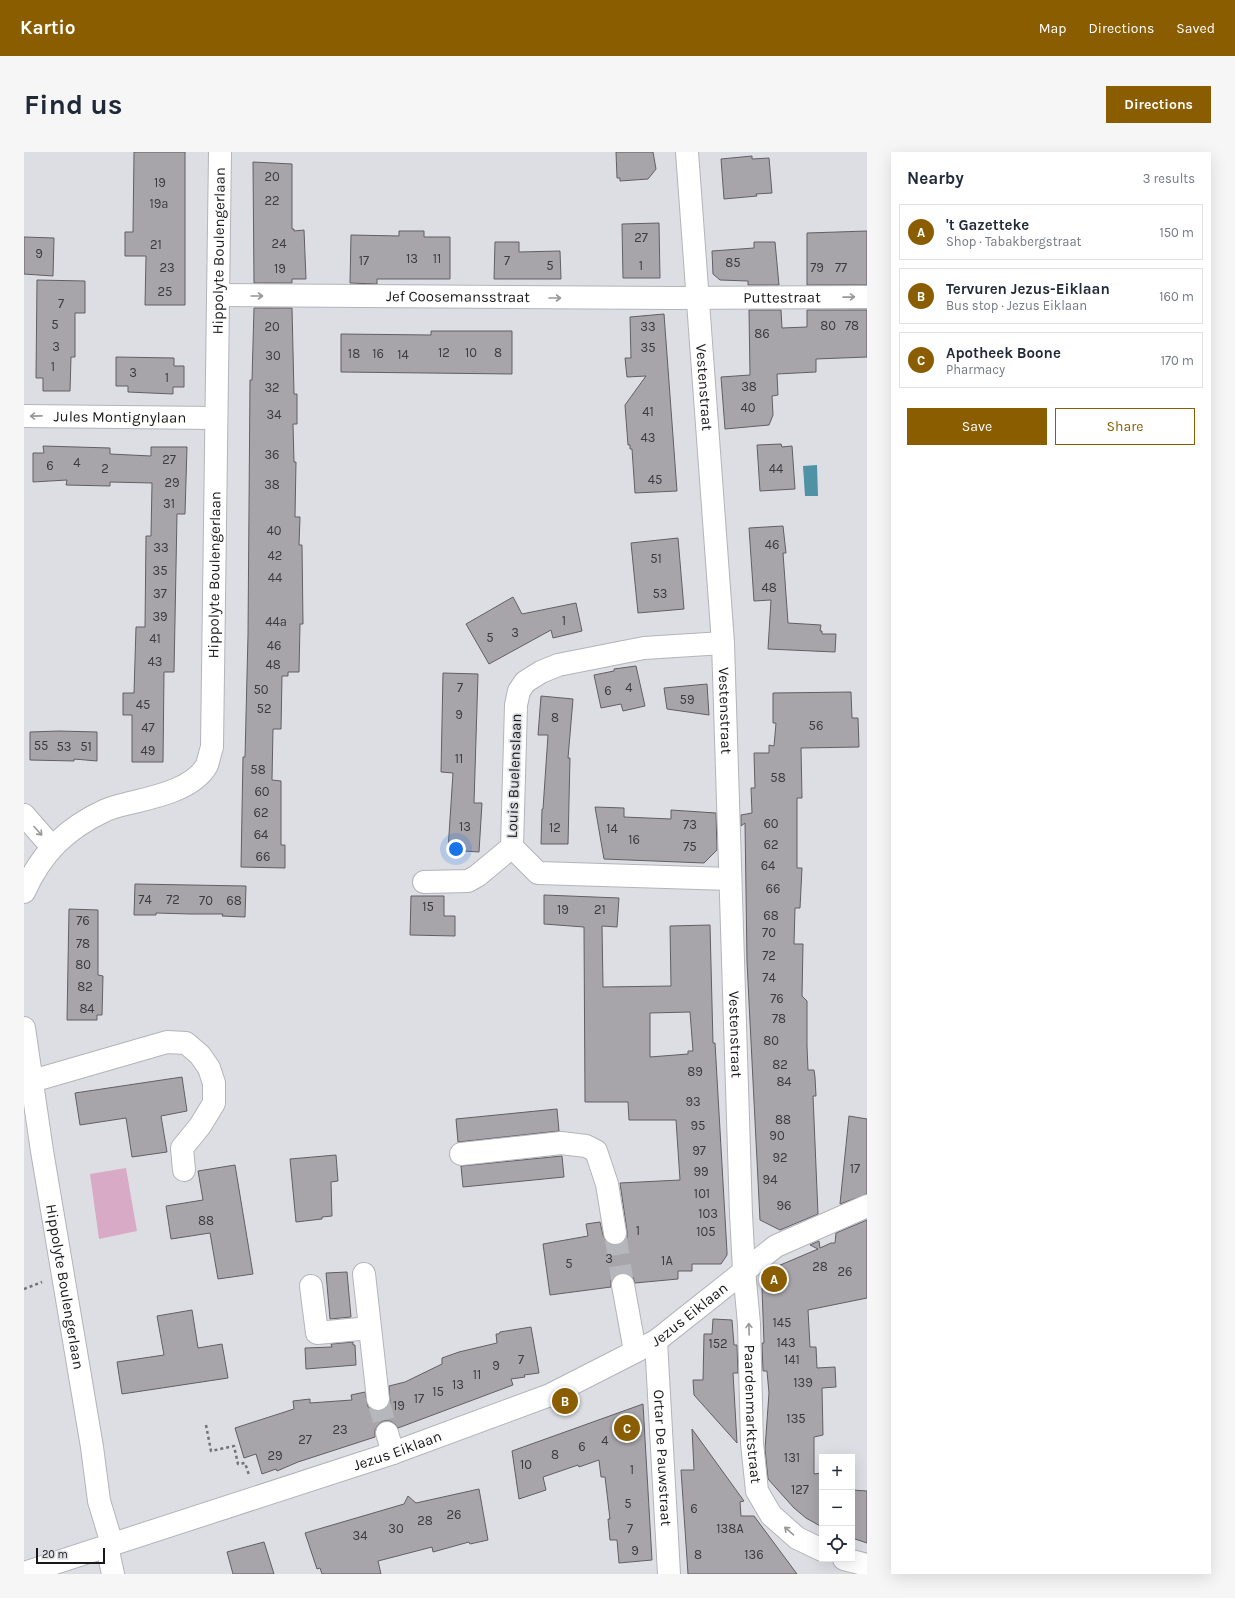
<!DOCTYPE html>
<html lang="en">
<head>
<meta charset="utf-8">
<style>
  :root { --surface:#fff; --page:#f6f6f7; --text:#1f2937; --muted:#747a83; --line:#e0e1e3; --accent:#895d00 }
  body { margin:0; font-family:Karla,sans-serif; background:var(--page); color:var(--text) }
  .controls { position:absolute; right:12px; bottom:12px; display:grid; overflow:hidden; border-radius:0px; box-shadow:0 4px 16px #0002 }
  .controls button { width:36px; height:36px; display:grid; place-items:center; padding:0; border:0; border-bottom:1px solid var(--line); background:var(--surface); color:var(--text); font:20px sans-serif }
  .scale { position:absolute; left:12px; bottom:10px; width:69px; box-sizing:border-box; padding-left:4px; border:2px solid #19191b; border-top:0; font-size:11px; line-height:14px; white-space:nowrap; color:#19191b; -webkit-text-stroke:3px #dddee4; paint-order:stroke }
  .you { position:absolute; left:432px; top:697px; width:14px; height:14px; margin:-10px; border:3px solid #fff; border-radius:50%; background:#1a73e8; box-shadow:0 0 0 6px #1a73e833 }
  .badge { display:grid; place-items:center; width:26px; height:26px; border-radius:50%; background:var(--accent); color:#fff; font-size:13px; font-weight:700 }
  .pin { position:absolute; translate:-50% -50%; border:2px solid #fff; box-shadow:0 1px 4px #0006 }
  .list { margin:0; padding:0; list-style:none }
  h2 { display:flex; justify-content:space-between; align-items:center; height:52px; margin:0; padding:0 16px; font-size:17px }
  h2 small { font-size:13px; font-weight:400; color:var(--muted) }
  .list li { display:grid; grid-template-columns:26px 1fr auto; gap:12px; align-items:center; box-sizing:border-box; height:56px; margin:0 8px 8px; padding:0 8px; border:1px solid var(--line); border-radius:0px }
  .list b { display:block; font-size:15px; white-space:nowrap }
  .list p { margin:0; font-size:13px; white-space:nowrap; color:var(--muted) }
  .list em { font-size:13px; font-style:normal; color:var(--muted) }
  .actions { display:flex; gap:8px; padding:12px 16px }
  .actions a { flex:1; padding:9px 0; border:1px solid var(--accent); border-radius:0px; text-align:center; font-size:14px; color:var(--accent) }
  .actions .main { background:var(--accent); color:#fff }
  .icon { flex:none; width:22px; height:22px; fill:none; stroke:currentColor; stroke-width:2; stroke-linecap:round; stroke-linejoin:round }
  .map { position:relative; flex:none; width:843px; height:1422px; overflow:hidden; border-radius:0px }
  header { display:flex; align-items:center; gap:24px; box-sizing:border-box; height:56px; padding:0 20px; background:var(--accent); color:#fff }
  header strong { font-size:19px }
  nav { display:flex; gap:22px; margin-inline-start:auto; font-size:14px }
  .intro { display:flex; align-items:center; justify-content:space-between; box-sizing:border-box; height:96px; padding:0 24px }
  h1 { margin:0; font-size:28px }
  .button { padding:10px 18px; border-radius:0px; background:var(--accent); color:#fff; font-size:14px; font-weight:700 }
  main { display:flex; gap:24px; padding:0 24px }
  aside { flex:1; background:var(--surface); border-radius:0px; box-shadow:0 4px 16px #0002 }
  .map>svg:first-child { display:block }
</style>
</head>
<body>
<header>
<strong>Kartio</strong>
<nav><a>Map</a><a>Directions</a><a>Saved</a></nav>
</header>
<div class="intro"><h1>Find us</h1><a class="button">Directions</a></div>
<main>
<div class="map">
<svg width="843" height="1422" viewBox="0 0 843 1422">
  <rect width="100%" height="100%" fill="#dddee4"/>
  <path fill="#d9aac5" d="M102 1016 113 1079 75 1087 66 1022Z"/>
  <path fill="#4f92a5" d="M793 313 794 344H781L779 314Z"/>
  <path fill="#a7a4aa" stroke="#625f64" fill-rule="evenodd" d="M110 0H161V153H121L122 104H101V80H109Z
    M592 0H629L632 17 624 27 596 29V26H593Z
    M728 4V7L745 6 748 41 732 42 733 44 700 47 697 7Z
    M229 10 268 12V77H270V79L280 78 282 127H268V131H230Z
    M635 71 636 126H599L598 72Z
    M375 79H400V85H426V127H353V132L326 131 327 83 375 84Z
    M843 79V133H783V81Z
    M0 85 30 86 29 124 0 122Z
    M471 90H495V100L536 99 537 127H470Z
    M730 90H751L755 133H724V129L696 128 689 122 688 99 730 96Z
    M13 128 61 129V161H51V205H47L46 239H19V226H12Z
    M230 156H268L270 242H273V272H269L270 310H272L271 365H276L275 393H278L279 472H276L275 520H264V524H258L257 577H249L248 628 257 629V693H261V716L217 715 219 605H221L224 483 226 228H228Z
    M725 158H757L758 176 783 175V158H843V205L792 207V220L753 222 754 243 748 244 749 263 745 273 701 277 697 225 726 223Z
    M640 162 653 339 611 341 608 297H606V293H604L601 253 622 224 603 225 601 206H607L606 165Z
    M407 179H488V222L317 220V182L407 183Z
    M92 205 150 206V214H160V235H149V242L104 240V234H92Z
    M757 292 758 295 768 294 771 337 736 339 733 293Z
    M19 294 86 296V302L127 304V295H163L161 362H153L150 520H140L139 610H108V563H99V541H110L112 475H121L122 384H127L128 331 86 330V334L42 333 43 328 9 330V301H20Z
    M759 374 762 401H759L764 471 797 473 796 479H798V482H812L811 500 744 497 747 448 730 449 725 376Z
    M654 386 660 457 614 461 607 391Z
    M489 445 498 462 552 451 558 479 529 486 527 478 465 512 442 472Z
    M612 514 621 554 599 559 597 552 577 556 570 523 590 519V517Z
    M419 521 454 522 450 651H458L455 700 424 698 429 621 417 620Z
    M683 532 685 563 643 557 640 536Z
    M827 540 828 566H834L835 595 777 596 778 646H773V716H778L776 756H771L770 792H779L778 844 783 849V894L784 918H790L791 925 792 944H789L794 1062 756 1078 736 1068 723 810 721 671 717 674V663L728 661 727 636H731L730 601H745V593L750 594 752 571H749V541Z
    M517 544 549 547 544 606H546L544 692H517L518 657H519L524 583H514Z
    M35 579 73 580V609L50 607V609L6 608V580Z
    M571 655 600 656V665L647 667V658L692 661 693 698 680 711 580 707Z
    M111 732 222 734 221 765 198 764 199 762H166L132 761V763H110Z
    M520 743 595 746 593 775 578 774 579 835 647 834 646 774 686 773 689 891H691L703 1100V1103L697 1112H668V1119H654V1127L611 1131 609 1125 604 1121H596L591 1124 587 1128V1135L526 1143 519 1092 564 1084 562 1072 576 1070 579 1083 582 1089 586 1093H593L599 1091 603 1086V1079L596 1031 656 1028 652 968H605L604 950H561L560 775 520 772ZM666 860 669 899H664V902L626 905V861Z
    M387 744H420V764H431V784L386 783Z
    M45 757 74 758V823L79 824 78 863H73V868H43Z
    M158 925 163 959 137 964 143 1000 108 1005 102 966 56 973 51 941Z
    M533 957 535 979 434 990 432 967Z
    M825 964 843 967V1042L816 1052Z
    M312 1003 314 1029 307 1030 308 1064 298 1065V1067L272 1070 266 1007Z
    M538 1004 540 1025 439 1035 437 1014Z
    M211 1013 229 1122 194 1127 186 1081 147 1087 142 1054 179 1048 174 1019Z
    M843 1068V1146L784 1158 786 1195H792L793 1216 811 1215 812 1235 798 1236 799 1283 790 1285V1322L798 1321V1375L782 1366 770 1356 744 1327 741 1297 745 1241 743 1219H739L738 1191H740L738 1136 747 1117 794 1097 786 1093 795 1089 796 1096 807 1091H811L812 1081Z
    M323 1120 327 1165 306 1167 302 1121Z
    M168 1158 174 1196 198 1192 204 1226 98 1242 93 1210 140 1203 133 1164Z
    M689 1167 708 1168 710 1193H713L714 1221H709L713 1291 670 1243 669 1228H679L680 1182H688Z
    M507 1175 515 1221 500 1223 501 1225 487 1227 489 1233 374 1276 371 1272 366 1269H359L354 1273 351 1278V1285L274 1310 253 1319 252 1317 238 1322 232 1302 220 1306 211 1276 270 1257 269 1249 286 1247V1251L328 1248 327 1243 341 1240 344 1255 349 1259H356L362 1257 366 1252 365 1234 381 1230 418 1212V1206L435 1200 473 1191 472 1182H475L476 1180Z
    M329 1190V1193H331L332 1213 282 1217 281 1196 308 1195 307 1192Z
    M619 1252 628 1408 595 1411 593 1388H586L584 1367H586L581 1325H577L575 1308 555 1315 554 1313 519 1325 522 1338 495 1347 488 1299Z
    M668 1277 720 1349 716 1350 717 1364H730L773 1422H664L657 1318H670Z
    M455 1337 464 1388 446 1392 445 1390 409 1400 408 1395 354 1409 357 1422H298L296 1416 293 1417 281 1381 380 1352 384 1344 392 1351Z
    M828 1338 843 1339V1391L828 1386Z
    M240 1390 250 1422H209L203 1400Z"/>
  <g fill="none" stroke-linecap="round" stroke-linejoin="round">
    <path stroke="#b6b7bc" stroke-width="22" stroke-dasharray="22 11" stroke-linecap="butt" d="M591 1081 599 1133
      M354 1247 363 1281"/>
    <defs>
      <g id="minor">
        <path id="s1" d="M663 0 699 491 717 1062 720 1118 725 1172 728 1291 733 1339 747 1363 773 1386 798 1398"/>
        <path id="s2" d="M194 143 649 146 843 145"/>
        <path id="s3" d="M0 264 191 266"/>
        <path d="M699 491 620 496 534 513 517 520 501 530 495 539 492 553 488 695 514 721 706 727"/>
        <path d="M0 663 28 695"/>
        <path d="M400 730 444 729 453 724 488 695"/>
        <path id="s4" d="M0 740C18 700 43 676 82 658 89 655 98 653 106 651 131 645 170 637 183 613 185 607 186 601 188 595L196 0"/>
        <path id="s5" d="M0 876 18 999 68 1295 75 1349 88 1392"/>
        <path d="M8 929 143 890 162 891 176 903 185 916 190 931V951L176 974 158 996 160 1018"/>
        <path d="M437 1002 537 991 562 994 572 999 583 1032 591 1081"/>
        <path d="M340 1122 354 1247"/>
        <path d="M599 1133 611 1199"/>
        <path d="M287 1134 293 1181 346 1176"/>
        <path id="s6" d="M632 1189 645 1422"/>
        <path d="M363 1281 369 1301"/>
        <path d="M83 1394 89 1422"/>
        <path d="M820 1407 843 1413"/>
        <path id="s7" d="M0 1421 369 1301 526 1243 632 1189 752 1094 843 1054"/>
      </g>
    </defs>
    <use href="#minor" stroke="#b3b4ba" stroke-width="24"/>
    <path stroke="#717275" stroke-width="2.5" stroke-dasharray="3 3" stroke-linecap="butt" d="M0 1137 18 1130
      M182 1273 187 1299 210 1294 214 1312 221 1311 225 1323"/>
    <use href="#minor" stroke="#fff" stroke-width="22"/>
  </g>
  <defs><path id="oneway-shaft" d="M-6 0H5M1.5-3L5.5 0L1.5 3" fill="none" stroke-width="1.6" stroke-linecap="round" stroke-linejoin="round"/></defs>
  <g stroke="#989898">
    <use href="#oneway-shaft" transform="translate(233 144)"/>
    <use href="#oneway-shaft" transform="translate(825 145) rotate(-1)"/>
    <use href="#oneway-shaft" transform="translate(531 146)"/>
    <use href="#oneway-shaft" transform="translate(12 264) rotate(179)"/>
    <use href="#oneway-shaft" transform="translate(14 679) rotate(48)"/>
    <use href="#oneway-shaft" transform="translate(725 1177) rotate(-92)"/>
    <use href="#oneway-shaft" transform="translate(765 1379) rotate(-139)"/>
  </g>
  <g text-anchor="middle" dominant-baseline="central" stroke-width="3.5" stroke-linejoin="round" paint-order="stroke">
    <g font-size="13" fill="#3c3c3f">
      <text x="248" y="24">20</text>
      <text x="136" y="30">19</text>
      <text x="248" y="48">22</text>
      <text x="135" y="51">19a</text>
      <text x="617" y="85">27</text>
      <text x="255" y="91">24</text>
      <text x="132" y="92">21</text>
      <text x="15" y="101">9</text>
      <text x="388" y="106">13</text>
      <text x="413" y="106">11</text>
      <text x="340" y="108">17</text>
      <text x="483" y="108">7</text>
      <text x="709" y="110">85</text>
      <text x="526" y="113">5</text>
      <text x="617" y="113">1</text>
      <text x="143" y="115">23</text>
      <text x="793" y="115">79</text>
      <text x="817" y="115">77</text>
      <text x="256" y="116">19</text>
      <text x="141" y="139">25</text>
      <text x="37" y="151">7</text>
      <text x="31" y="172">5</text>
      <text x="804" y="173">80</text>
      <text x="828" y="173">78</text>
      <text x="248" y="174">20</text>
      <text x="624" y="174">33</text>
      <text x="738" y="181">86</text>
      <text x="32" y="194">3</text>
      <text x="624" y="195">35</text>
      <text x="420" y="200">12</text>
      <text x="447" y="200">10</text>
      <text x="474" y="200">8</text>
      <text x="330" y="201">18</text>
      <text x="354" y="201">16</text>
      <text x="379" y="202">14</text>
      <text x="249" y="203">30</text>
      <text x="29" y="214">1</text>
      <text x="109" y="220">3</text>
      <text x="143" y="225">1</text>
      <text x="725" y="234">38</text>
      <text x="248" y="235">32</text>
      <text x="724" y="255">40</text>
      <text x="624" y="259">41</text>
      <text x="250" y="262">34</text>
      <text x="624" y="285">43</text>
      <text x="248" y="302">36</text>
      <text x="145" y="307">27</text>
      <text x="53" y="310">4</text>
      <text x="26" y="313">6</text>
      <text x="81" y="316">2</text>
      <text x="752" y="316">44</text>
      <text x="631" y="327">45</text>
      <text x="148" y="330">29</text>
      <text x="248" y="332">38</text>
      <text x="145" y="351">31</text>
      <text x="250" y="378">40</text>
      <text x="748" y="392">46</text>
      <text x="137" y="395">33</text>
      <text x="251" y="403">42</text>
      <text x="632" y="406">51</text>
      <text x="136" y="418">35</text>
      <text x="251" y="425">44</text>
      <text x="745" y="435">48</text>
      <text x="136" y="441">37</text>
      <text x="636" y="441">53</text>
      <text x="136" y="464">39</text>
      <text x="540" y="468">1</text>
      <text x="252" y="469">44a</text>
      <text x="491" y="480">3</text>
      <text x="466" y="485">5</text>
      <text x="131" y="486">41</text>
      <text x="250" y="493">46</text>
      <text x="131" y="509">43</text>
      <text x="249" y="512">48</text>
      <text x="436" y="535">7</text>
      <text x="605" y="535">4</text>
      <text x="237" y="537">50</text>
      <text x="584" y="538">6</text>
      <text x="663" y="547">59</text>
      <text x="119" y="552">45</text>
      <text x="240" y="556">52</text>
      <text x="435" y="562">9</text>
      <text x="531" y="565">8</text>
      <text x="792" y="573">56</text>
      <text x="124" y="575">47</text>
      <text x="17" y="593">55</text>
      <text x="40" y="594">53</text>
      <text x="62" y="594">51</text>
      <text x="124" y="598">49</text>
      <text x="435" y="606">11</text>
      <text x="234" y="617">58</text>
      <text x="754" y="625">58</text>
      <text x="238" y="639">60</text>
      <text x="237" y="660">62</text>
      <text x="747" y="671">60</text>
      <text x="666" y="672">73</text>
      <text x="441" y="674">13</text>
      <text x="531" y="675">12</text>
      <text x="588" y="676">14</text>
      <text x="237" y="682">64</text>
      <text x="610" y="687">16</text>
      <text x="747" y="692">62</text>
      <text x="666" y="694">75</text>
      <text x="239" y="704">66</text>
      <text x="744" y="713">64</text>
      <text x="749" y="736">66</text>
      <text x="121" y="747">74</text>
      <text x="149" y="747">72</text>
      <text x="182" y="748">70</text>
      <text x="210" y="748">68</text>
      <text x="404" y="754">15</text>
      <text x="539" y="757">19</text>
      <text x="576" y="757">21</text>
      <text x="747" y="763">68</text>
      <text x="59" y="768">76</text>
      <text x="745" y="780">70</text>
      <text x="59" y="791">78</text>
      <text x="745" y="803">72</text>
      <text x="59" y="812">80</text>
      <text x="745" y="825">74</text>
      <text x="61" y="834">82</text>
      <text x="753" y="846">76</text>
      <text x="63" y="856">84</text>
      <text x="755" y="866">78</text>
      <text x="747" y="888">80</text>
      <text x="756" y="912">82</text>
      <text x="671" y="919">89</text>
      <text x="760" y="929">84</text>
      <text x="669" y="949">93</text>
      <text x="759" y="967">88</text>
      <text x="674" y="973">95</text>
      <text x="753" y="983">90</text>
      <text x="675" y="998">97</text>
      <text x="756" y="1005">92</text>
      <text x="831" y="1016">17</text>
      <text x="677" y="1019">99</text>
      <text x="746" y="1027">94</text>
      <text x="678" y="1041">101</text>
      <text x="760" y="1053">96</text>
      <text x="684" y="1061">103</text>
      <text x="182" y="1068">88</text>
      <text x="614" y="1078">1</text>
      <text x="682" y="1079">105</text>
      <text x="585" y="1106">3</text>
      <text x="643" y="1108">1A</text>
      <text x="545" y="1111">5</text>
      <text x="796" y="1114">28</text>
      <text x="821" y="1119">26</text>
      <text x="758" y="1170">145</text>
      <text x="762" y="1190">143</text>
      <text x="694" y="1191">152</text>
      <text x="497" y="1207">7</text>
      <text x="768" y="1207">141</text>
      <text x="472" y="1213">9</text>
      <text x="453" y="1222">11</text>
      <text x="779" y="1230">139</text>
      <text x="434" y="1232">13</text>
      <text x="414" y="1239">15</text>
      <text x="395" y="1246">17</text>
      <text x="375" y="1253">19</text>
      <text x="772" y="1266">135</text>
      <text x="316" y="1277">23</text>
      <text x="281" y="1287">27</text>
      <text x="581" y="1288">4</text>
      <text x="558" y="1294">6</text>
      <text x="531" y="1302">8</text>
      <text x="251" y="1303">29</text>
      <text x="768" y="1305">131</text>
      <text x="502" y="1312">10</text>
      <text x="608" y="1317">1</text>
      <text x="776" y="1337">127</text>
      <text x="604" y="1351">5</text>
      <text x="670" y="1356">6</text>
      <text x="430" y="1362">26</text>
      <text x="401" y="1368">28</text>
      <text x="372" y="1376">30</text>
      <text x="606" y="1376">7</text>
      <text x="706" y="1376">138A</text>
      <text x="336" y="1383">34</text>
      <text x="611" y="1398">9</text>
      <text x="674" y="1402">8</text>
      <text x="730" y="1402">136</text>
    </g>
    <g font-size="15" fill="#19191b" stroke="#dddee4">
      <text stroke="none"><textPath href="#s4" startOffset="747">Hippolyte Boulengerlaan</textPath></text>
      <text stroke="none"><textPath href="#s2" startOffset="240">Jef Coosemansstraat</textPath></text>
      <text stroke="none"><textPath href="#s2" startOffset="564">Puttestraat</textPath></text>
      <text stroke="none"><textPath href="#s1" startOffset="236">Vestenstraat</textPath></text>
      <text stroke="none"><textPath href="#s3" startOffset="96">Jules Montignylaan</textPath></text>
      <text stroke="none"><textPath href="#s4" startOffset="423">Hippolyte Boulengerlaan</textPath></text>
      <text stroke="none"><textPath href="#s1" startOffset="560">Vestenstraat</textPath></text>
      <text transform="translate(490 624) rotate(-88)">Louis Buelenslaan</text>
      <text stroke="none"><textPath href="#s1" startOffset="884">Vestenstraat</textPath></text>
      <text stroke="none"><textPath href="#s5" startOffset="262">Hippolyte Boulengerlaan</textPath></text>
      <text stroke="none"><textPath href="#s7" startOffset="717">Jezus Eiklaan</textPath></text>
      <text stroke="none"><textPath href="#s1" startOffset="1264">Paardenmarktstraat</textPath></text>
      <text stroke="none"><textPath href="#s7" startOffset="393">Jezus Eiklaan</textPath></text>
      <text stroke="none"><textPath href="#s6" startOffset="117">Ortar De Pauwstraat</textPath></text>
    </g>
  </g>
</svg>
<div class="controls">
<button>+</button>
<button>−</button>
<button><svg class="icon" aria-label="locate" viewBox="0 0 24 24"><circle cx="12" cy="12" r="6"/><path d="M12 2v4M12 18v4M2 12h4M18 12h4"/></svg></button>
</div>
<div class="scale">20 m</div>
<div class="you"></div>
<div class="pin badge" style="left:750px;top:1127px">A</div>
<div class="pin badge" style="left:541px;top:1249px">B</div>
<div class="pin badge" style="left:603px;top:1276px">C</div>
</div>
<aside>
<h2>Nearby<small>3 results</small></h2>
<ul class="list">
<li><span class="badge">A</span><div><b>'t Gazetteke</b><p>Shop · Tabakbergstraat</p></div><em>150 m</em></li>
<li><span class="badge">B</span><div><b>Tervuren Jezus-Eiklaan</b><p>Bus stop · Jezus Eiklaan</p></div><em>160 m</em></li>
<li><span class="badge">C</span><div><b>Apotheek Boone</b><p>Pharmacy</p></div><em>170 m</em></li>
</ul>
<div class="actions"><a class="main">Save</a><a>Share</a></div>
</aside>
</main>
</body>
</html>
